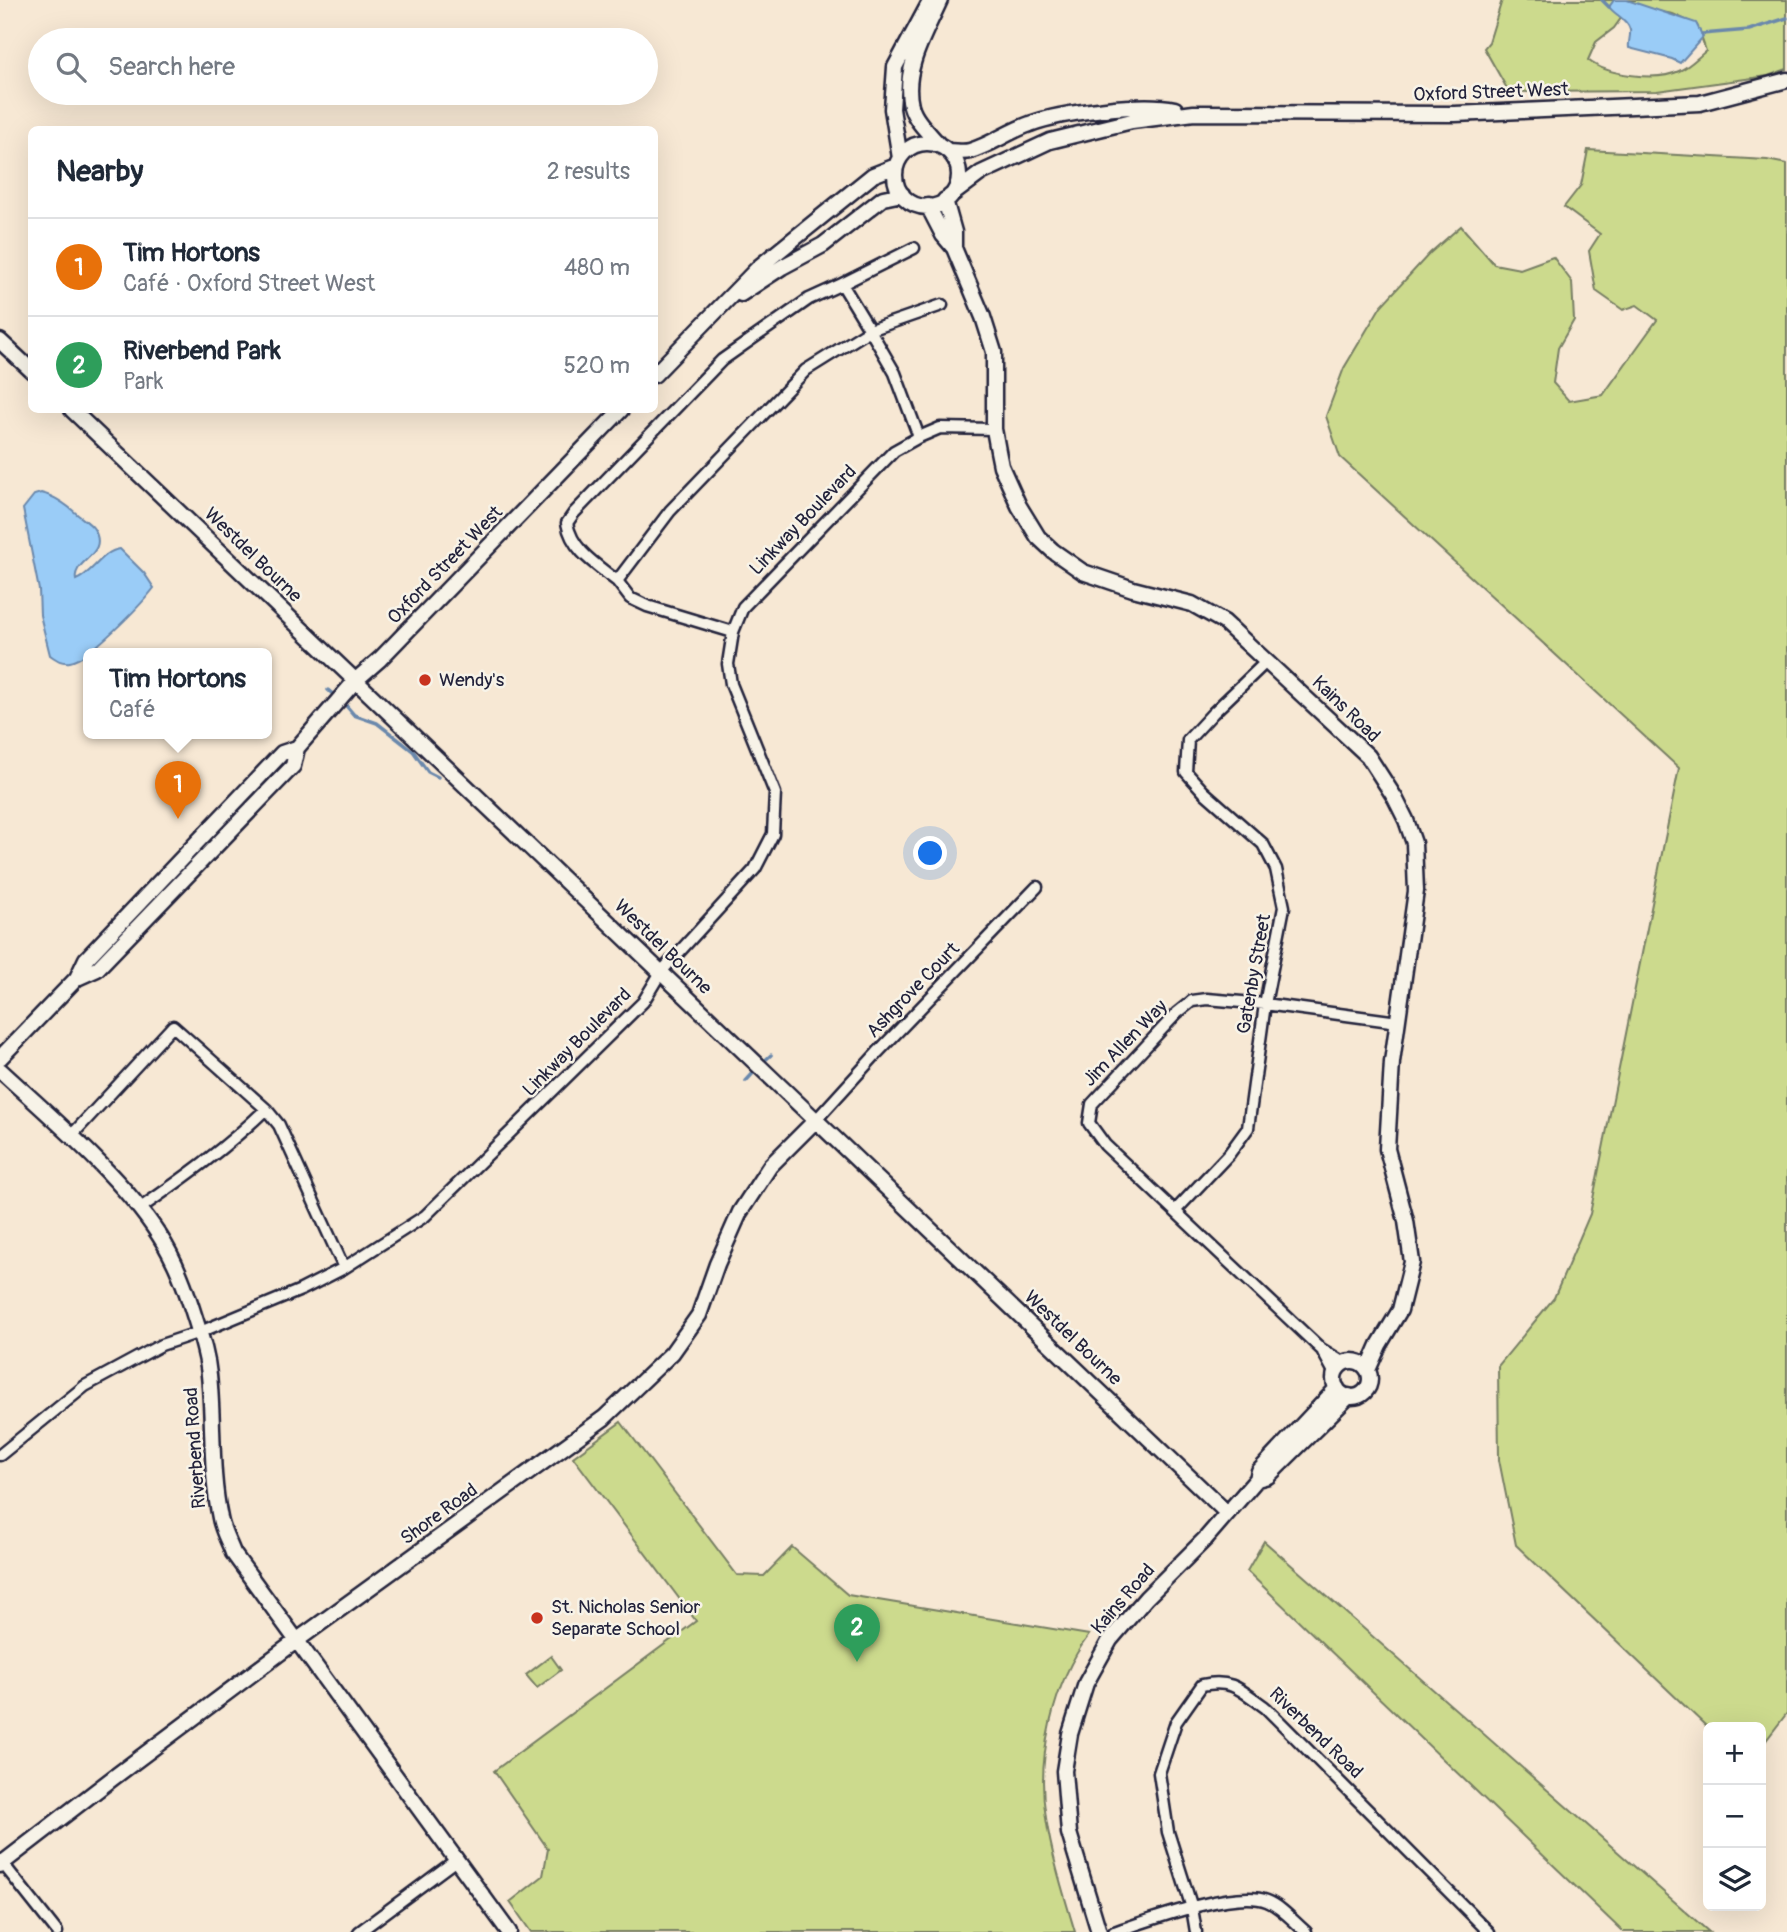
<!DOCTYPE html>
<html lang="en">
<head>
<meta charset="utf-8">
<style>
  :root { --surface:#fff; --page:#f2f2f3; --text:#1f2937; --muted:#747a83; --line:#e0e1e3; --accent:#c8321e }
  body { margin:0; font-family:Pangolin,sans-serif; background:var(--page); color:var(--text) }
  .controls { position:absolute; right:21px; bottom:21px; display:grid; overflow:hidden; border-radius:10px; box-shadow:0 7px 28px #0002 }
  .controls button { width:63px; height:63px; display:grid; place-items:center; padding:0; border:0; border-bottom:2px solid var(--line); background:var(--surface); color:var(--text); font:35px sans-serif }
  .you { position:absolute; left:931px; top:854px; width:24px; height:24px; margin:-18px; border:5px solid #fff; border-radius:50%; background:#1a73e8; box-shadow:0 0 0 10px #1a73e833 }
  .badge { display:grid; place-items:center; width:46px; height:46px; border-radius:50%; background:var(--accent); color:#fff; font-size:23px; font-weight:700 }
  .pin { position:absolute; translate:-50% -58px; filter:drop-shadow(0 2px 4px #0008) }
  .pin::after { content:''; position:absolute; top:37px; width:24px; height:21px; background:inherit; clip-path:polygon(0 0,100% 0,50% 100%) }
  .popup { position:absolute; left:83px; top:648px; width:189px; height:91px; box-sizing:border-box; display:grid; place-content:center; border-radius:10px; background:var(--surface); filter:drop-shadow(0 2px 5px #0005); font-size:23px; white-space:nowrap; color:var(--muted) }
  .popup b { font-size:26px; color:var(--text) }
  .popup::after { content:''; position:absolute; left:50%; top:100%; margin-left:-14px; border:14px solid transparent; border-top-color:var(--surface) }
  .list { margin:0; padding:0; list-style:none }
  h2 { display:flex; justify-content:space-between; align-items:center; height:91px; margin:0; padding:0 28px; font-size:30px }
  h2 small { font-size:23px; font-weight:400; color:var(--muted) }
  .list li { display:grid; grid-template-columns:46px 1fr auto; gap:21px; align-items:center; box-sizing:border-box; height:98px; padding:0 28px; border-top:2px solid var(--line) }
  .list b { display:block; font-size:26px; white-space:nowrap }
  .list p { margin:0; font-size:23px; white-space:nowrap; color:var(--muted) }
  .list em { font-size:23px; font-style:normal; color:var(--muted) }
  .icon { flex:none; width:38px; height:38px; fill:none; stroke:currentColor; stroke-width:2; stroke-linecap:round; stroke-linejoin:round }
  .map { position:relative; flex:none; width:1787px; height:1932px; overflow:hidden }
  .search { position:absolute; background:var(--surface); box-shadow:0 7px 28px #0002; left:28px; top:28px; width:630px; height:77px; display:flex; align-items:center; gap:18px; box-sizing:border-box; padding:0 24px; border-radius:38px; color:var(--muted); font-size:26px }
  .panel { position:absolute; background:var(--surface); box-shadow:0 7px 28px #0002; left:28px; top:126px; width:630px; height:287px; border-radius:10px }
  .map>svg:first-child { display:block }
</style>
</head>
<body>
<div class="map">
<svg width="1787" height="1932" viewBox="0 0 1787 1932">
  <rect width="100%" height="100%" fill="#f7e8d4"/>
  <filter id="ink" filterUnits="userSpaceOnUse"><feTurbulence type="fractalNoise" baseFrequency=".0143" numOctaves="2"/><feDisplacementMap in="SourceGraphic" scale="14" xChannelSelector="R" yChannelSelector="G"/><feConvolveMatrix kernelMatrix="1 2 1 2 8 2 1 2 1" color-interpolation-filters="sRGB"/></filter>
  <g filter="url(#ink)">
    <path fill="#ccda8d" stroke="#777e64" stroke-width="2" fill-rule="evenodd" d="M1502 0H1787V69L1768 76 1657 91 1509 92 1484 48 1489 42ZM1640 8 1673 14 1697 25 1706 51C1698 57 1689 67 1679 71 1657 82 1606 75 1588 60L1596 42 1614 28 1627 10Z
      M1588 150 1767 160 1787 164V1713L1761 1747V1727L1708 1728 1516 1545 1499 1460 1498 1366 1554 1298 1590 1214 1679 768 1340 457 1326 416 1344 368 1381 306 1430 253 1461 226 1494 264 1520 269 1553 257 1572 282 1574 320 1558 348 1553 383 1569 401 1603 395 1657 320 1637 305 1623 310 1596 291 1589 251 1600 234 1564 207 1581 185Z
      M621 1422 737 1575 764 1576 792 1547 848 1595 1089 1635C1053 1683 1036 1759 1046 1818 1052 1857 1064 1895 1075 1932H531L510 1902 543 1876 548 1849 494 1771 696 1621 573 1457Z
      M1264 1541 1709 1932H1623L1247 1571Z
      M551 1656 561 1670 537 1688 526 1675Z"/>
    <path fill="#9accf7" stroke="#6a88ac" stroke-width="2" d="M1614 0H1627L1696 23 1703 37 1680 63 1672 59 1629 48C1628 42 1631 35 1630 30 1628 20 1615 15 1609 7Z
      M41 493C55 496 67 505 78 515 83 519 91 524 94 529 110 555 72 560 76 580 93 573 102 551 120 549L144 573 154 588C141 605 88 660 70 662 61 663 57 660 50 655L40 615 39 590 23 509 34 495Z"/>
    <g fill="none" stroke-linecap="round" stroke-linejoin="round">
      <path stroke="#6a88ac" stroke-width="3.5" d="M1602 0 1609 7
        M1702 34 1749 30 1787 18
        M328 690 337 698
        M343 702 354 715 377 723 413 751 428 772 438 777
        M761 1064 771 1055
        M746 1081 756 1070"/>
      <defs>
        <path id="street" d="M842 284 809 299 722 360 574 513 567 523C572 551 597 565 617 581L670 511 806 370 870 330 842 284 914 248
          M919 437 895 373 870 330 942 305
          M617 581 630 598 647 606 733 632
          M266 1109 279 1125 344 1268
          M816 1120 877 1053 1037 887
          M71 1136 173 1026 266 1109C227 1147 184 1178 139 1209
          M1176 1210 1229 1154 1248 1128 1265 1004 1284 907 1276 869 1263 844 1204 792 1186 772 1188 740 1213 713 1267 661
          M1323 1352 1335 1374
          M1344 1363 1321 1349 1105 1145 1089 1123 1092 1104 1177 1013 1192 1001 1207 999 1265 1004 1398 1022
          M0 1455 85 1386 161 1345 200 1332 301 1290 344 1268 425 1216 643 1002 661 972 755 869 773 834 775 793 731 684 728 664 733 632 743 607 894 451 919 437 940 428 994 429
          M0 1860 57 1932
          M359 1932 456 1860
          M1114 1932C1147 1921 1235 1888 1267 1901 1282 1907 1294 1922 1306 1932
          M1196 1932 1192 1908 1168 1832 1159 1773 1176 1722 1202 1685C1232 1678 1242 1691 1266 1708L1489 1932"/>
        <path id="secondary" d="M895 175a32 32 0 1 1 64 0a32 32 0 1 1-64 0Z
          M940 146C930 134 915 121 911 106 902 69 926 32 940 0
          M948 151C955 151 963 153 970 151 991 145 1009 131 1030 124 1062 112 1142 102 1175 109
          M900 158 892 109 895 67 931 0
          M949 197 981 173 1050 141 1132 121 1194 113 1455 114 1700 103 1787 80
          M945 200 954 232V248
          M928 206 943 235 954 248 983 317 994 352V429L998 451 1001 466 1019 506 1038 537 1053 551 1083 572 1133 589 1192 604 1224 622 1368 756 1395 798 1406 820 1414 843 1416 891 1392 1062 1387 1149 1406 1221 1412 1262 1400 1310 1379 1345 1368 1370
          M741 294 782 267 823 245 883 198 902 194
          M0 341 32 371
          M654 375 759 267 873 175 896 166
          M72 410 1226 1512
          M77 978 97 969 293 766 297 748 356 680 380 659 621 410
          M0 1058 77 978 86 959 282 753 297 748
          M0 1070C52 1118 121 1176 159 1235 176 1261 186 1289 195 1318 201 1337 207 1354 209 1375 214 1423 210 1471 220 1518 222 1530 229 1542 233 1553L509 1932
          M1334 1379a18 18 0 1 1 36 0a18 18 0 1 1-36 0Z
          M1257 1479 1268 1476 1349 1396
          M0 1865 113 1778 296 1641 604 1418 672 1353 699 1315 717 1264 740 1212 770 1166 816 1120
          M1099 1932 1069 1833 1064 1771 1070 1734 1086 1683 1110 1640 1146 1598 1206 1538 1257 1479 1259 1471 1337 1388"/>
      </defs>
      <use href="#street" stroke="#22223b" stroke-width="15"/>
      <use href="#secondary" stroke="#22223b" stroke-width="19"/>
      <use href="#street" stroke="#f7f3e8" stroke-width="10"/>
      <use href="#secondary" stroke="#f7f3e8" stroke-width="14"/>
    </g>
  </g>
  <g fill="#c8321e" stroke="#f7f3e8" stroke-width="2.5">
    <circle cx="425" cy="680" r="7"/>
    <circle cx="537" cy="1618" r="7"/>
  </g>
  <g text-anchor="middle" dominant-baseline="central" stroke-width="5" stroke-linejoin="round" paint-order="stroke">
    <g font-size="19" fill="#22223b" stroke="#f7f3e8">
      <text transform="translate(1491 92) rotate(-2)">Oxford Street West</text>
      <text transform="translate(803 520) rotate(-46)">Linkway Boulevard</text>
      <text transform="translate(253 555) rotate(44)">Westdel Bourne</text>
      <text transform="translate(445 565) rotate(-46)">Oxford Street West</text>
      <text transform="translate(1346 709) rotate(44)">Kains Road</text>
      <text transform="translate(663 947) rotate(44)">Westdel Bourne</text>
      <text transform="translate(1254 974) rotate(-80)">Gatenby Street</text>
      <text transform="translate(913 990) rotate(-46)">Ashgrove Court</text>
      <text transform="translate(577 1042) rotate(-45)">Linkway Boulevard</text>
      <text transform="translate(1125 1043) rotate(-46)">Jim Allen Way</text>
      <text transform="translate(1073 1338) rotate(44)">Westdel Bourne</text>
      <text transform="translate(195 1448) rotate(-94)">Riverbend Road</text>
      <text transform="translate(439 1514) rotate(-36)">Shore Road</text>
      <text transform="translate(1123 1599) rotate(-49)">Kains Road</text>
      <text transform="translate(1316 1733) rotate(44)">Riverbend Road</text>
    </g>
    <g font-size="19" fill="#22223b" stroke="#f7f3e8" text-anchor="start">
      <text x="439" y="680">Wendy's</text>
      <text x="551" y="1607">St. Nicholas Senior<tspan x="551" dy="22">Separate School</tspan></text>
    </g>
  </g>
</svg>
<div class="controls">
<button>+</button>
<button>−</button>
<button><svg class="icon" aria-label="layers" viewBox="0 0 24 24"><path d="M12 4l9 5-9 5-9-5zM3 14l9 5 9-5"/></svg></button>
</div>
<div class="you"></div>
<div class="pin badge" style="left:178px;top:819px;background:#e8710a">1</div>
<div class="popup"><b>Tim Hortons</b>Café</div>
<div class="pin badge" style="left:857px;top:1662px;background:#2e9e5b">2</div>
<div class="search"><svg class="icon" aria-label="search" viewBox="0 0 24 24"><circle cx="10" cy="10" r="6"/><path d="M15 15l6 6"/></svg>Search here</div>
<section class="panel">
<h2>Nearby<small>2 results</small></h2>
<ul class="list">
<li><span class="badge" style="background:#e8710a">1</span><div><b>Tim Hortons</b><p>Café · Oxford Street West</p></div><em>480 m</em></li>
<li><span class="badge" style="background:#2e9e5b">2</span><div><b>Riverbend Park</b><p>Park</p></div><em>520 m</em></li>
</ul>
</section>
</div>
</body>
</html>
